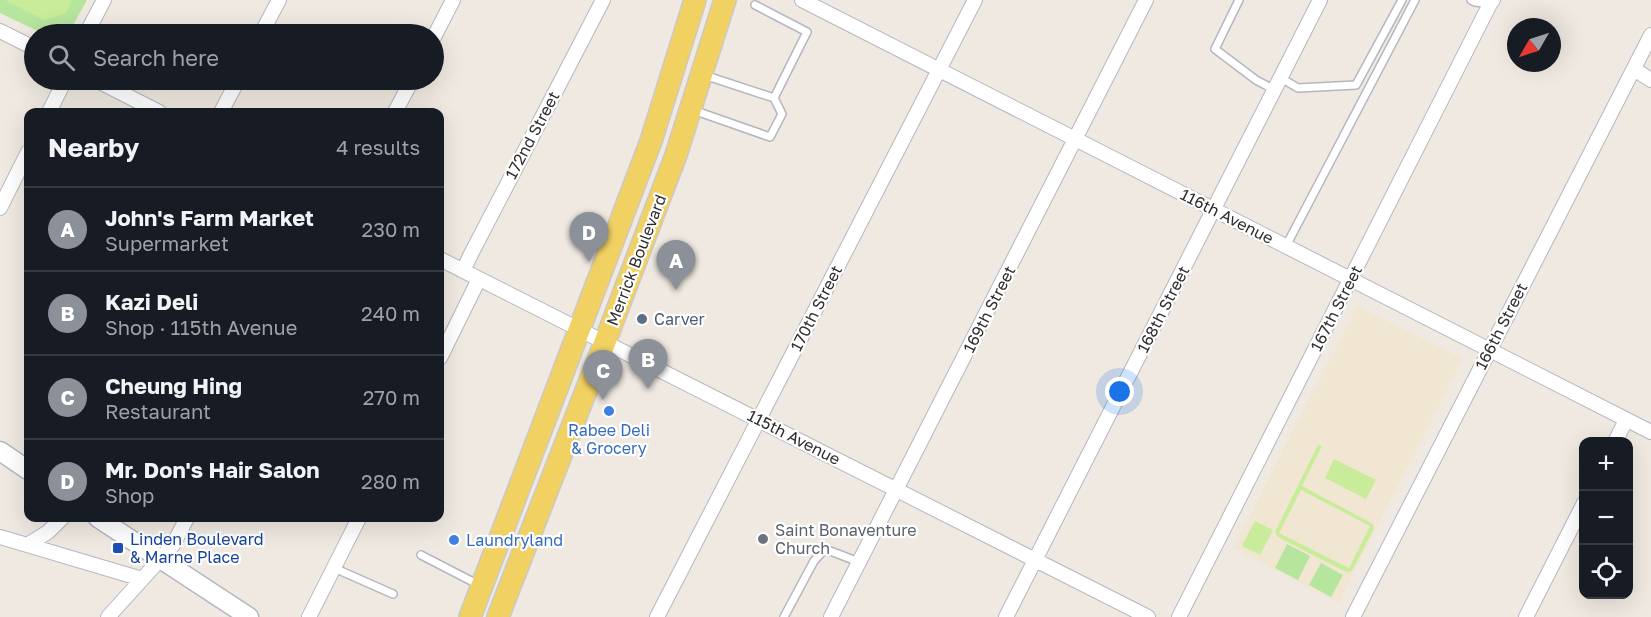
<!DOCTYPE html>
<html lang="en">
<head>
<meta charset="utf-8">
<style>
  :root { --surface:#171b24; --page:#242831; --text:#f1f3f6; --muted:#9ea1a6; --line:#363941; --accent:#8c9099 }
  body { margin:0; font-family:"Golos Text",sans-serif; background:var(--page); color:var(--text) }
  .controls { position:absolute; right:18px; bottom:18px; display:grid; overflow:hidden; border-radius:12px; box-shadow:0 6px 24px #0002 }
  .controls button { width:54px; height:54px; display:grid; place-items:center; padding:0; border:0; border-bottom:2px solid var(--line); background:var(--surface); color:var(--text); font:30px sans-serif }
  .compass { position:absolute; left:1507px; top:18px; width:54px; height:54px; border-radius:50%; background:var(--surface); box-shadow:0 6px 24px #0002; rotate:231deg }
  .you { position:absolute; left:1120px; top:392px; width:21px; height:21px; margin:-15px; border:4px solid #fff; border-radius:50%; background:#1a73e8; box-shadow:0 0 0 9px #1a73e833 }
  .badge { display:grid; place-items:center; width:39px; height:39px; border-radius:50%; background:var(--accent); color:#fff; font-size:20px; font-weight:700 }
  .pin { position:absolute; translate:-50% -50px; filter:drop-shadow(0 2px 3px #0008) }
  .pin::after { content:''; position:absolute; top:32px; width:21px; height:18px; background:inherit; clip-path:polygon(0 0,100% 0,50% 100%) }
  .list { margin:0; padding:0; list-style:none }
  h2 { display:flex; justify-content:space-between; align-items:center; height:78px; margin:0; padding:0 24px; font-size:26px }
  h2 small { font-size:20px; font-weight:400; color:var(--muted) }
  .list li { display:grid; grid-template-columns:39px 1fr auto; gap:18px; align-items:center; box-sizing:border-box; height:84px; padding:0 24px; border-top:2px solid var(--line) }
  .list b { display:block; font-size:22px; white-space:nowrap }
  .list p { margin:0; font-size:20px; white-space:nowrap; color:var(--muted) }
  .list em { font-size:20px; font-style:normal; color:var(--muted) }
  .icon { flex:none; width:33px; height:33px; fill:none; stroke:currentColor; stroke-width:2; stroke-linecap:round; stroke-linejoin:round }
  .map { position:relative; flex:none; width:1651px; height:617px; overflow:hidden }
  .search { position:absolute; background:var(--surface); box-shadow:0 6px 24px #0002; left:24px; top:24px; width:420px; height:66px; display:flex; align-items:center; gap:15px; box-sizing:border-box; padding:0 21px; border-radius:33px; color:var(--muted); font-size:22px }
  .panel { position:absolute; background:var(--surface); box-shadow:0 6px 24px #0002; left:24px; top:108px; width:420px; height:414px; border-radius:12px }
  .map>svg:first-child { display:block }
</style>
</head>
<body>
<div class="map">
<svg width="1651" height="617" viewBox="0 0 1651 617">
  <rect width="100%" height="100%" fill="#efe9e1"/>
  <path fill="#f0e6d1" d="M1357 306 1463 359 1338 603 1233 548Z"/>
  <path fill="#b6e59e" d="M0 0H87L68 34H44L0 13Z
    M1287 544 1310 556 1298 580 1275 568Z
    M1321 563 1343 575 1331 597 1309 585Z"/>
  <path fill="#c9ec9a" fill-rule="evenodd" d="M5 0H72L66 13 44 20Z
    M1318 445 1322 446 1302 486 1373 524 1374 529 1353 569 1350 572 1344 571 1278 537 1275 532ZM1301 490 1370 526 1349 568 1279 533Z
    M1334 459 1376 480 1366 499 1325 478Z
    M1255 521 1273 530 1260 555 1242 546Z"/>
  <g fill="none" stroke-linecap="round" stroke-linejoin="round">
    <defs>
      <path id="lane" d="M1239 0 1215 49 1256 80 1275 90
        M1471 0 1475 2 1490 4
        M755 5 807 32 774 98
        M1281 78 1298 88 1356 85 1402 0
        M693 110 770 137 782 114 774 98 704 75
        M1286 246 1415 0
        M421 555 479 585
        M334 568 393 594
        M784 617 814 561 825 549 859 562"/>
      <path id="street" d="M802 0 1651 432
        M0 31 34 48
        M86 34 104 0
        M261 34 279 0
        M434 37 453 0
        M1634 69 1651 80
        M96 80 159 112
        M49 112 65 80
        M221 112 238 80
        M395 112 412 80
        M0 208 28 152
        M440 259 1148 617
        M463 271 470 256 603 0
        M440 358 479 279
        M1615 442 1626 420
        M0 537 142 579
        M27 545 48 532 62 518
        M108 617 173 545 187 518
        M309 617 359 518
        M657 617 975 0
        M831 617 1146 0
        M1006 617 1320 0
        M1179 617 1490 4 1493 0
        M1353 617 1651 35
        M1526 617 1584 503"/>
      <path id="secondary" d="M0 451 28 470
        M98 518 249 617"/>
      <path id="primary" d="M470 617 651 141 695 0
        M498 617 605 342 676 155 725 0"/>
    </defs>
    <use href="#lane" stroke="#b4b7c1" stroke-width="10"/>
    <use href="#street" stroke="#b4b7c1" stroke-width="16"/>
    <use href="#secondary" stroke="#b4b7c1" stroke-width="21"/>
    <use href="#primary" stroke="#c9c9c9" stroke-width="24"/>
    <use href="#lane" stroke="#fff" stroke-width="7"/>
    <use href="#street" stroke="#fff" stroke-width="14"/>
    <use href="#secondary" stroke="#fff" stroke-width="18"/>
    <use href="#primary" stroke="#f2d163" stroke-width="21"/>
  </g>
  <circle fill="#5c6f8a" stroke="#fff" stroke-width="2" cx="642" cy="319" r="6"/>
  <g fill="#3f7fe0" stroke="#fff" stroke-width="2">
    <circle cx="609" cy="411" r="6"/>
    <circle cx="454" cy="540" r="6"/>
  </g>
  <circle fill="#6b7280" stroke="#fff" stroke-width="2" cx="763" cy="539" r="6"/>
  <rect fill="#1a4fb4" stroke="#fff" stroke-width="2" x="112" y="542" width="12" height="12" rx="3"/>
  <g text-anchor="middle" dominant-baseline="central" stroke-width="4.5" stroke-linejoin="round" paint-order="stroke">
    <g font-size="16" fill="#2e2e2e" stroke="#fff">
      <text transform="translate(532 135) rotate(-62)">172nd Street</text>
      <text transform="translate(1227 216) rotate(27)">116th Avenue</text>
      <text transform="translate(636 260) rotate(-69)">Merrick Boulevard</text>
      <text transform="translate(816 308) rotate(-63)">170th Street</text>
      <text transform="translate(1336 308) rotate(-63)">167th Street</text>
      <text transform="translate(989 309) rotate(-63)">169th Street</text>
      <text transform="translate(1163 309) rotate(-63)">168th Street</text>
      <text transform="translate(1501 326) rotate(-63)">166th Street</text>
      <text transform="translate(794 437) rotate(27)">115th Avenue</text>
    </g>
    <g font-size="16" fill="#4e5e75" stroke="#fff" text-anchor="start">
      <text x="654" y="319">Carver</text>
    </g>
    <g font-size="16" fill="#366cbe" stroke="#fff">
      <text x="609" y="430">Rabee Deli<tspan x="609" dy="18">&amp; Grocery</tspan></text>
      <text x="466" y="540" text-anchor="start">Laundryland</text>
    </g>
    <g font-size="16" fill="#5b616d" stroke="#fff" text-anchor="start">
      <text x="775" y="530">Saint Bonaventure<tspan x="775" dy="18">Church</tspan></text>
    </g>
    <g font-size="16" fill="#164399" stroke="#fff" text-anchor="start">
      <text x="130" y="539">Linden Boulevard<tspan x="130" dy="18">&amp; Marne Place</tspan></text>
    </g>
  </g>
</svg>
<div class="controls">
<button>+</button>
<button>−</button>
<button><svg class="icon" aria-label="locate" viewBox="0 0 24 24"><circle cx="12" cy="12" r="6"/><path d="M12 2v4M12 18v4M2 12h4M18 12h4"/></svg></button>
</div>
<svg class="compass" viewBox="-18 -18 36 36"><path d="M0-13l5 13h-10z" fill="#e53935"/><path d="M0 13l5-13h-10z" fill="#9ea1a6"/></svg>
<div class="you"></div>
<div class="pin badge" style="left:676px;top:290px">A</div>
<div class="pin badge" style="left:648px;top:389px">B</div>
<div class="pin badge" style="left:603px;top:400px">C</div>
<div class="pin badge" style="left:589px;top:262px">D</div>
<div class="search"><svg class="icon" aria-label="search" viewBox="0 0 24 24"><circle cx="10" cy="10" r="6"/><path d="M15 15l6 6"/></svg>Search here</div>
<section class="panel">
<h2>Nearby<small>4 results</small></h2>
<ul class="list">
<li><span class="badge">A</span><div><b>John's Farm Market</b><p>Supermarket</p></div><em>230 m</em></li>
<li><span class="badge">B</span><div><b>Kazi Deli</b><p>Shop · 115th Avenue</p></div><em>240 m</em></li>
<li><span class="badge">C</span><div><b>Cheung Hing</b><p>Restaurant</p></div><em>270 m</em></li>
<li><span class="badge">D</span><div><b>Mr. Don's Hair Salon</b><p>Shop</p></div><em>280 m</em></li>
</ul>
</section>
</div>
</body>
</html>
